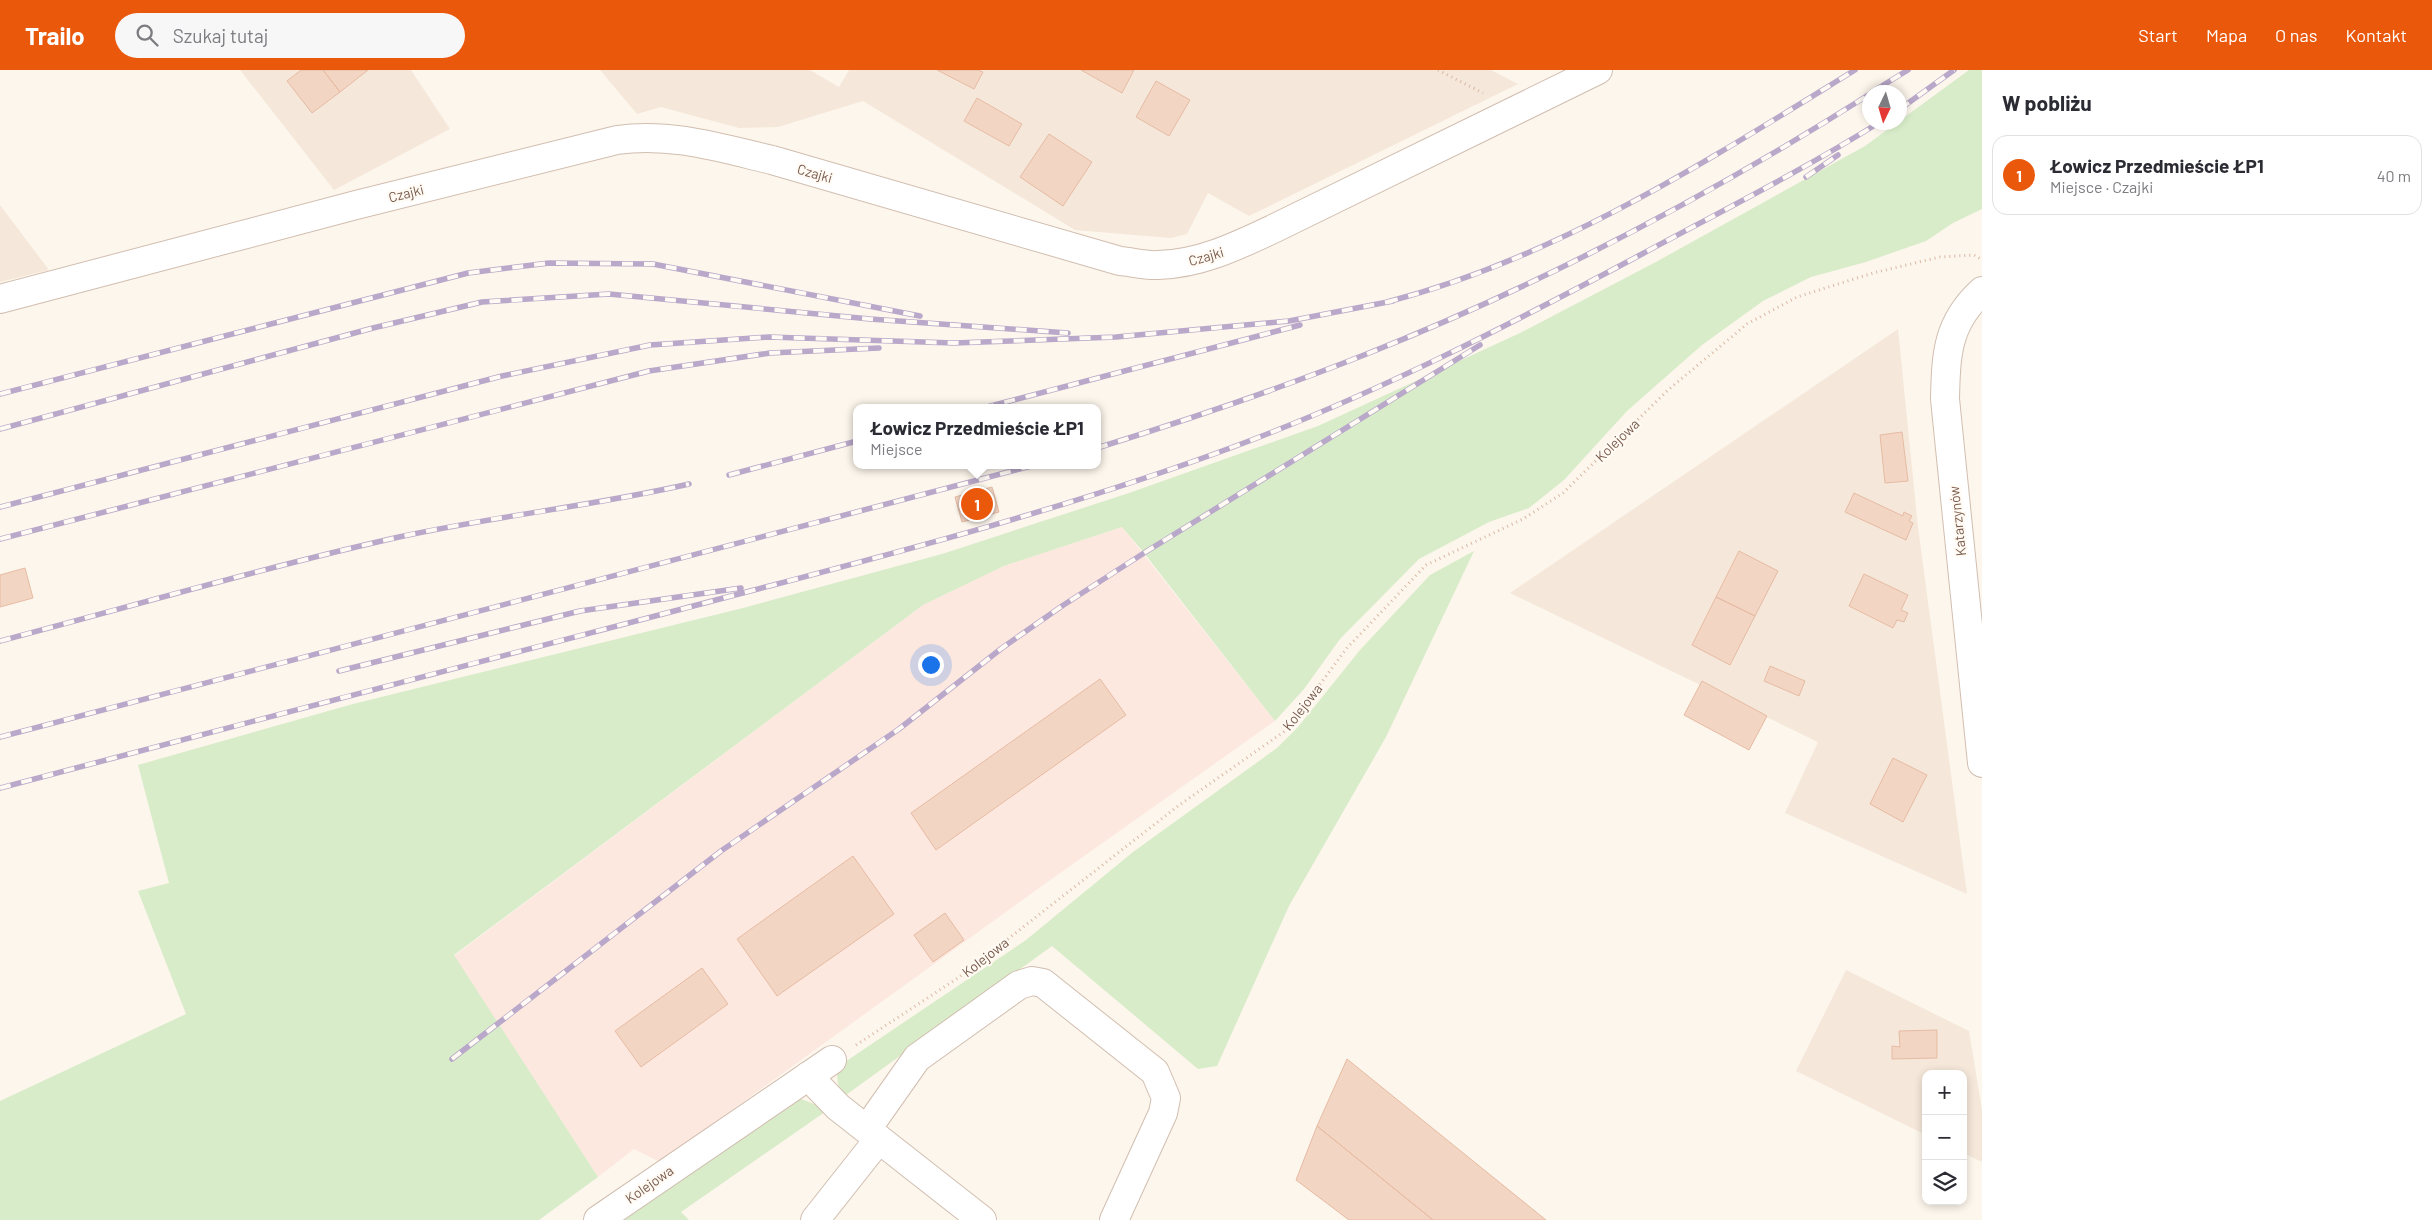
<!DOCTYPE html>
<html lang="pl">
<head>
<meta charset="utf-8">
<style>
  :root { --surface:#fff; --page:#f7f7f7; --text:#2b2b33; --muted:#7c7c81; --line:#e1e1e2; --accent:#ea580c }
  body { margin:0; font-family:Barlow,sans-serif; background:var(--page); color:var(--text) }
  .controls { position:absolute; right:15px; bottom:15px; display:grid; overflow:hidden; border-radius:10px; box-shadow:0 2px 8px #0003 }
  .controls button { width:45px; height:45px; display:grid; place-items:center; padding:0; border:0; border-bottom:1px solid var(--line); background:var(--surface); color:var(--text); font:25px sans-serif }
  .compass { position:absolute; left:1862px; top:15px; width:45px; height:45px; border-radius:50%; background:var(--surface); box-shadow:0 2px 8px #0003; rotate:185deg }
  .you { position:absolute; left:930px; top:594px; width:18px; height:18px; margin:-12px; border:4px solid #fff; border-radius:50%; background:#1a73e8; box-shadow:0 0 0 8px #1a73e833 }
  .badge { display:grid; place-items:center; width:32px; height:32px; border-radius:50%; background:var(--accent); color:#fff; font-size:16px; font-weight:700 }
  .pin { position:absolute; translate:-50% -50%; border:2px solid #fff; box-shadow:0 1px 5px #0006 }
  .popup { position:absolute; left:853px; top:334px; width:248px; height:65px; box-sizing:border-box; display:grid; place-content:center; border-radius:10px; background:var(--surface); filter:drop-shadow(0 1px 4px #0005); font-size:16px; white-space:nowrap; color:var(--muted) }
  .popup b { font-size:19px; color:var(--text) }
  .popup::after { content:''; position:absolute; left:50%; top:100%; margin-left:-10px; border:10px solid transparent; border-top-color:var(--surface) }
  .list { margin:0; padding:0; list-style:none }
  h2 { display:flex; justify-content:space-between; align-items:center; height:65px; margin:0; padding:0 20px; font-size:21px }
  h2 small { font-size:16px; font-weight:400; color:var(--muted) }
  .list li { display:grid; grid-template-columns:32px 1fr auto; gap:15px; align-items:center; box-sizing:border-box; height:80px; margin:0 10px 10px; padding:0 10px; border:1px solid var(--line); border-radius:15px }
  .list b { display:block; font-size:19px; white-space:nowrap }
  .list p { margin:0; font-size:16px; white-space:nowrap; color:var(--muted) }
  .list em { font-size:16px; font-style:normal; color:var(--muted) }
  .icon { flex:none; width:28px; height:28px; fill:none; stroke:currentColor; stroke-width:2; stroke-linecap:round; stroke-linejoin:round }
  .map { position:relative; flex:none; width:1982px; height:1150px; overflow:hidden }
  header { display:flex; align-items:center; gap:30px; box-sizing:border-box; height:70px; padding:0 25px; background:var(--accent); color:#fff }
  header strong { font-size:24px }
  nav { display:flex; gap:28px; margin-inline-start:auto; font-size:18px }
  .search { width:350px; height:45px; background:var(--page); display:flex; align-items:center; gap:12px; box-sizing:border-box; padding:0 18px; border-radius:28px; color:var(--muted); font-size:19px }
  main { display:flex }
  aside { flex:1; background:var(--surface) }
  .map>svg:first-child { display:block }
</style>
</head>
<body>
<header>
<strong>Trailo</strong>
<div class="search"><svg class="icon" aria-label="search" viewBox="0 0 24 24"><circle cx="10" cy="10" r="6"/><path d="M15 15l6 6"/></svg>Szukaj tutaj</div>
<nav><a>Start</a><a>Mapa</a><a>O nas</a><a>Kontakt</a></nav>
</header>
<main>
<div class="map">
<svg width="1982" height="1150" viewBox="0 0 1982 1150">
  <rect width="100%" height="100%" fill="#fdf6ec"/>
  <path fill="#f5e8da" d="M240 0H411L450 59 334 120Z
    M600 0H810L839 17 849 0H1491L1518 14 1249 146 1208 123 1187 164 1171 168 1075 160 863 31 778 57 739 58 661 37 637 44Z
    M0 135 49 200 0 212Z
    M1898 259 1918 457 1967 824 1785 743 1818 672 1510 523Z
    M1846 900 1969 961 1982 1040V1092L1963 1083V1004H1926V1065L1796 1001Z"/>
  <path fill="#fde8e0" d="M1122 457 1275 651 1039 818 660 1092 634 1079 598 1107 454 886 923 535 1004 496Z"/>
  <path fill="#d8ecc9" d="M1969 0H1982V139L1953 153 1926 171 1866 192 1811 207 1763 231 1702 275 1627 341 1564 410 1529 438 1489 452 1419 489 1340 569 1304 619 1275 651 1144 483 1122 457 1004 496 923 535 454 885 598 1107 539 1150H0V1031L186 944 138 821 169 813 138 695 353 634 743 538 942 484 1129 423 1318 356 1520 263 1654 193 1865 76Z
    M1474 481 1386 667 1289 836 1217 996 1198 999 1052 876 846 1025C836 1017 836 1008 839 996L1026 870 1133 782 1277 678 1298 657 1360 580 1430 505Z
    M801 1029 822 1037 825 1042 681 1142 689 1150H618L784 1032Z"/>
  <path fill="#f3d5c3" stroke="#e6bba3" d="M301 0H323L340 22 312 43 287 11Z
    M323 0H368L340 22Z
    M937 0H978L983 2 974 19Z
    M1081 0H1134L1122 23Z
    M1156 11 1190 30 1169 66 1136 47Z
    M977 28 1022 54 1009 76 964 51Z
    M1049 64 1092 92 1063 136 1020 107Z
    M1902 362 1908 411 1885 413 1880 365Z
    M992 417 999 442 962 452 955 427Z
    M1854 423 1903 446 1904 442 1912 446 1909 451 1913 453 1906 470 1845 442Z
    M1739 481 1778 501 1755 546 1716 527Z
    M25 498 33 528 0 537V505Z
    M1864 504 1908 525 1901 540 1908 543 1904 552 1897 550 1893 558 1849 536Z
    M1716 527 1755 546 1730 595 1692 575Z
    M1770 596 1805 611 1799 626 1764 611Z
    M1100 609 1126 645 936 780 911 743Z
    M1702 611 1767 646 1749 680 1684 645Z
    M1893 688 1927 705 1903 752 1870 734Z
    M853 786 894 844 777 926 737 869Z
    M945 843 964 870 933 892 914 865Z
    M702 898 728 934 641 997 615 961Z
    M1937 960V988L1892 989V976L1900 977 1899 961Z
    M1347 989 1546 1150H1433L1317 1056Z
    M1317 1056 1433 1150H1349L1296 1110Z"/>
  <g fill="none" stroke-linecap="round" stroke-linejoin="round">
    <defs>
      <path id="minor" d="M1982 221C1947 253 1946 284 1945 329L1982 693
        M0 229 356 135 617 70C670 62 721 78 772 90L1120 191C1132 192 1146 196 1158 195 1200 194 1237 176 1275 158L1598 0
        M808 1006 838 1037 982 1150
        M867 1059 917 988 1019 915 1032 911 1043 913 1155 1002 1166 1028 1163 1043 1114 1150
        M598 1150 832 990
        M815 1150 879 1069"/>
    </defs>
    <use href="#minor" stroke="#d1beb0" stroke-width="30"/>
    <path stroke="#d9b8a5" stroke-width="3" stroke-dasharray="1 4" stroke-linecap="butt" d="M1438 0 1483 23
      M856 975 958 908 1178 736 1285 661 1347 578 1426 495 1523 449 1563 423 1668 320 1747 254 1797 227 1873 203 1940 187 1974 185 1982 190"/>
    <use href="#minor" stroke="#fff" stroke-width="28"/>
    <defs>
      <path id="rail" d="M1872 22 1908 0
        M1900 39 1954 0
        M1806 107 1838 85
        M1387 232C1557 188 1707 91 1855 0
        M0 324 468 203 549 193 653 194 920 246
        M983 338 1300 255
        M0 359 373 258 482 232 609 224 870 249 1068 263
        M1097 378C1187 350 1276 320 1364 285 1541 215 1709 126 1870 24
        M729 405 857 371
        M0 437 502 306 650 275 769 267 954 273 1116 267 1289 251 1393 231
        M0 469 649 301 770 283 879 278
        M0 571C132 536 266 497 399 467 495 446 593 436 689 414
        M339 601 580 541 741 518
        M0 667 1035 395
        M0 718C227 658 455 598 682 539 867 490 1053 444 1233 377 1374 325 1509 255 1642 184 1722 141 1803 100 1880 52
        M452 989 721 781 899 659 1002 578 1062 536 1144 483 1480 275"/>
    </defs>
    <use href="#rail" stroke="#b9a8c9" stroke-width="5.5"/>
    <use href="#rail" stroke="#fffaf3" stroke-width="4" stroke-dasharray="11" stroke-linecap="butt"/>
  </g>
  <g text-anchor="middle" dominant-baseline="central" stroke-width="4" stroke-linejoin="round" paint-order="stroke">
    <g font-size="14" fill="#7a5c4d" stroke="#fffaf3">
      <text transform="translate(815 103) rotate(16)">Czajki</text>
      <text transform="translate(406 123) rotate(-14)">Czajki</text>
      <text transform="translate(1206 186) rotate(-16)">Czajki</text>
      <text transform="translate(1617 370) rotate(-44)">Kolejowa</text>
      <text transform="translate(1957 451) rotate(-96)">Katarzynów</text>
      <text transform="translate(1302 637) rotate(-52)">Kolejowa</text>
      <text transform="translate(985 887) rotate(-38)">Kolejowa</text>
      <text transform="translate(649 1114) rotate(-35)">Kolejowa</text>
    </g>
  </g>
</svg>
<div class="controls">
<button>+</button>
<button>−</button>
<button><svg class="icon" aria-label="layers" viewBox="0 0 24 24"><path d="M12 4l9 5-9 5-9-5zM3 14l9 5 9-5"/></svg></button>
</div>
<svg class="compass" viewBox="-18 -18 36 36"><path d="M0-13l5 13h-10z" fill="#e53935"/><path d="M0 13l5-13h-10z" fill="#7c7c81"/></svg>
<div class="you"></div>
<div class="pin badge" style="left:977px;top:434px">1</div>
<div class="popup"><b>Łowicz Przedmieście ŁP1</b>Miejsce</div>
</div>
<aside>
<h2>W pobliżu<small></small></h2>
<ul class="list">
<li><span class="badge">1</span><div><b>Łowicz Przedmieście ŁP1</b><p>Miejsce · Czajki</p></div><em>40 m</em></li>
</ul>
</aside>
</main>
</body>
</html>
